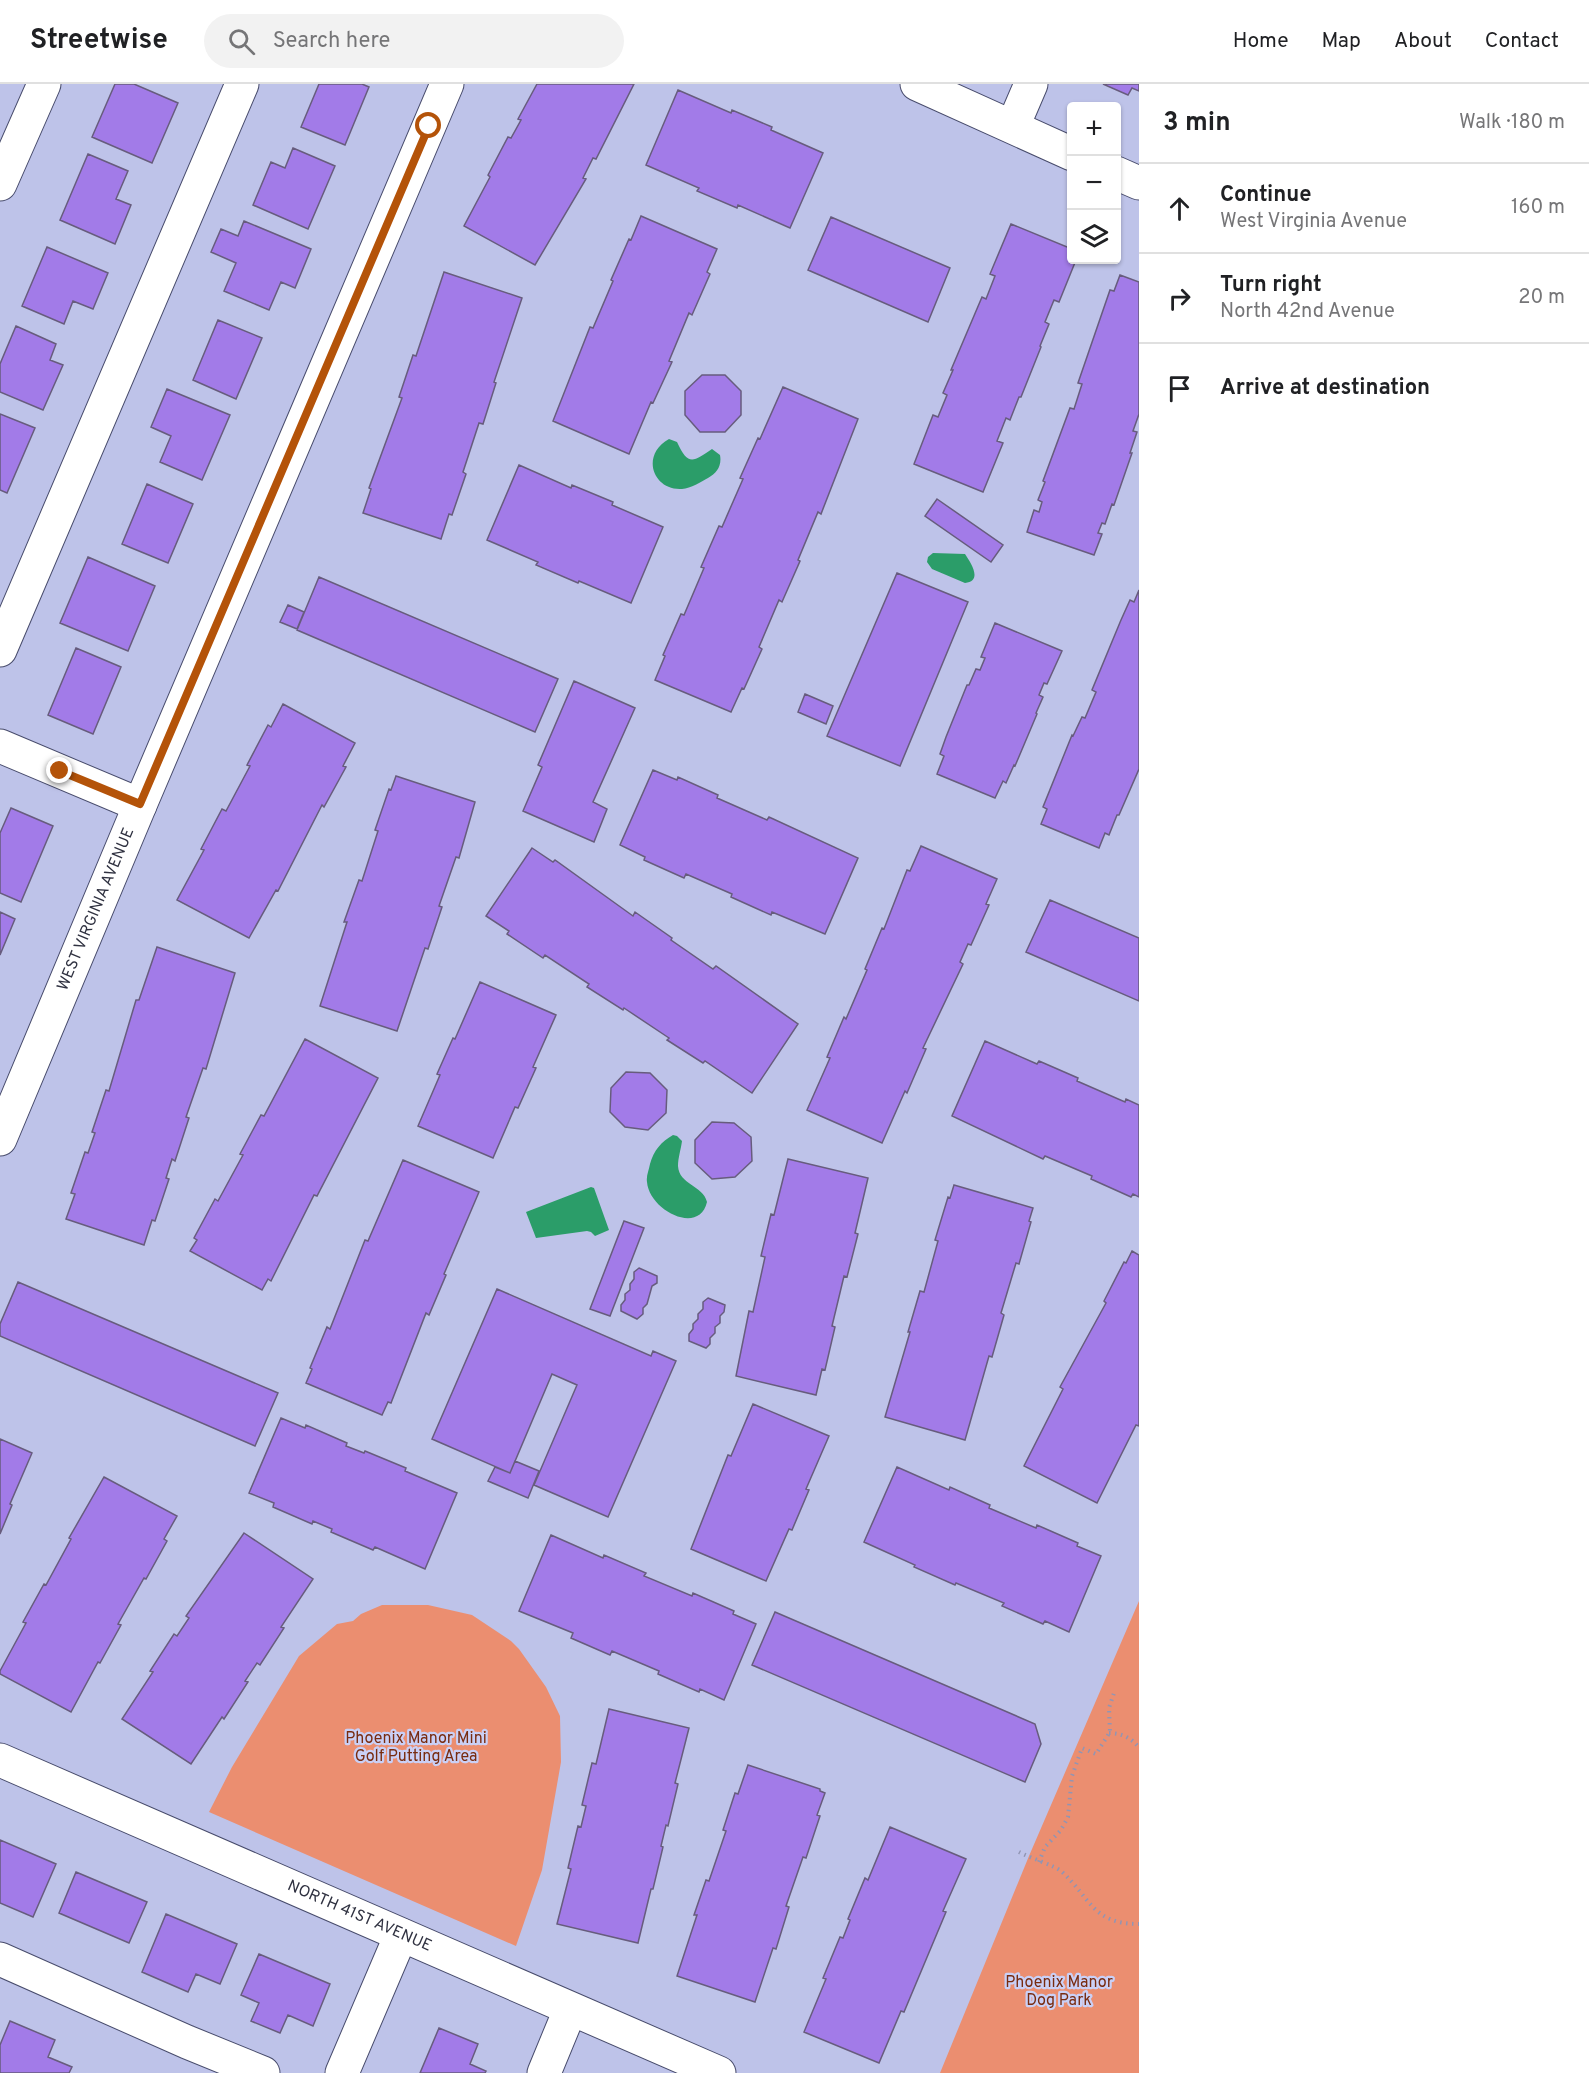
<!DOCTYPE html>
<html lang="en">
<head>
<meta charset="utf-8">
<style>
  :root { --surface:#fff; --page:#f2f2f2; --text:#202124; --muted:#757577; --line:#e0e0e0 }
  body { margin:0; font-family:Overpass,sans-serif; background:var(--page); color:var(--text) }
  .controls { position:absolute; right:18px; top:18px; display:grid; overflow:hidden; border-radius:6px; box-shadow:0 2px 4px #0004 }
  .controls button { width:54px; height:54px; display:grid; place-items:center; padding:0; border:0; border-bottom:2px solid var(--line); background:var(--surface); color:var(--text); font:30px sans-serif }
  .stop { position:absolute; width:18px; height:18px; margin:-14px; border:4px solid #b45309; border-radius:50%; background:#fff }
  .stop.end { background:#b45309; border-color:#fff; box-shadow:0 2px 6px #0008 }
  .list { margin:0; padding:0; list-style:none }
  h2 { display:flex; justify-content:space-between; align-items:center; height:78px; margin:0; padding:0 24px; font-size:26px }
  h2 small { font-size:20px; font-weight:400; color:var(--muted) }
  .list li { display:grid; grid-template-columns:39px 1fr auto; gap:18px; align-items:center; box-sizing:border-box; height:90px; padding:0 24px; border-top:2px solid var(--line) }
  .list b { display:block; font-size:22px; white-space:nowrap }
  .list p { margin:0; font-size:20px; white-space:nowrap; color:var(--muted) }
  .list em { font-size:20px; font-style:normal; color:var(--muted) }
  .icon { flex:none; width:33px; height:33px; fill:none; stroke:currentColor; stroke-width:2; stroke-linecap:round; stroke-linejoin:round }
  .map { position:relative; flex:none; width:1139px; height:1989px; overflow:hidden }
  header { display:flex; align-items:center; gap:36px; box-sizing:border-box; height:84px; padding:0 30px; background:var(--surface); border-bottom:2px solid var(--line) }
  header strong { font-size:28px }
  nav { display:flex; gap:33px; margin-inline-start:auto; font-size:21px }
  .search { width:420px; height:54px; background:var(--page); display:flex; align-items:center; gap:15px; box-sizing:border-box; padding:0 21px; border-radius:33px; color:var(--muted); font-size:22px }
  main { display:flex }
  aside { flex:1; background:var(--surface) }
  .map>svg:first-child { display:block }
</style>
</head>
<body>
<header>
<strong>Streetwise</strong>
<div class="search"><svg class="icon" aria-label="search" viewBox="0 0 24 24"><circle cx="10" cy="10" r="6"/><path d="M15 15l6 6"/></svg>Search here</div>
<nav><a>Home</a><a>Map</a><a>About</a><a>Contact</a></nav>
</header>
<main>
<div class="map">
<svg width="1139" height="1989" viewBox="0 0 1139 1989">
  <rect width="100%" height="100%" fill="#bec3e9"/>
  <path fill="#eb8e70" d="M1139 1517V1989H940L1029 1772Z
    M382 1521H428L472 1531 511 1557 519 1565 546 1603 560 1632 561 1678 542 1786 516 1862 209 1728 232 1683 299 1572 337 1540 353 1537 361 1530Z"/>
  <path fill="#2b9d69" d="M669 355 677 358C688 382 693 378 712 365L720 371C722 382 717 389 708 394 701 398 691 404 682 405 653 407 640 371 669 355Z
    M933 469 965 470C971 479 983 497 965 499L932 485 927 478 928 473Z
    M673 1051 677 1052 682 1057C681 1065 678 1074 678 1082 679 1101 703 1101 707 1118 699 1152 649 1126 647 1098 646 1092 649 1086 650 1080 654 1066 661 1058 673 1051Z
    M591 1103 594 1104 609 1146 595 1152 591 1148 587 1147 536 1154 526 1128Z"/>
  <path fill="#a27be8" stroke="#675c7d" stroke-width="1.5" d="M115 0H134L178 19 152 79 92 53Z
    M319 0H362L369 3 345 61 301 43Z
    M537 0H634L596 75 593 74 583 94 586 95 535 181 464 142 490 93 488 91 508 53 511 54 521 36 518 35Z
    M1103 0H1139V7L1132 4 1128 11Z
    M678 6 731 29 732 26 772 43 771 46 823 69 790 144 738 121 737 124 697 107 699 104 646 81Z
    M293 64 335 82 308 145 253 121 271 78 285 84Z
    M88 70 128 87 116 115 131 121 115 160 60 136Z
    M641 132 717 165 707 188 710 190 692 231 689 229 669 277 672 278 653 319 651 318 629 370 553 337 590 243 593 244 613 197 611 196 629 155 631 156Z
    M831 133 950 184 928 238 808 186Z
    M244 137 311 165 295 204 281 198 269 226 224 207 236 179 211 168 221 145 238 152Z
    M1011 140 1072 165V176H1076L1059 218 1054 216 1045 238 1049 240 1040 262 1041 263 1021 313H1019L1010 336 1006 334 997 357 1003 359 983 408 914 380 933 331 938 333 947 311 943 309 953 286H951L982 213 986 215 995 192 990 190Z
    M47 163 108 189 93 225 73 217 64 240 22 222Z
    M444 188 522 214 494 298 496 299 483 340 479 339 463 388 466 390 452 431 449 430 441 455 363 429 371 405 369 404 402 314 399 313 413 271 416 272Z
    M1120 191 1139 198V330L1133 347 1137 348 1130 369H1132L1114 421 1112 420 1105 440 1102 439 1098 449 1102 450 1094 471 1027 448 1034 426 1039 428 1042 418 1038 416 1045 398 1043 397 1070 324 1074 325 1082 300 1078 299 1110 206 1114 207Z
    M218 236 262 254 236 315 193 296Z
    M16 242 56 260 50 276 63 281 43 326 0 308V280Z
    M702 291H725L741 307V331L725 348H700L685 331V307Z
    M783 303 858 335 821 430 818 428 798 476 800 477 782 518 779 516 759 563 762 565 744 605 742 604 731 628 655 596 665 572 663 571 681 530 684 531 704 484 701 483 719 442 722 443 743 395 740 394 758 354 760 355Z
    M167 305 230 331 202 396 160 378 171 352 151 343Z
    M0 330 35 344 7 409 0 406Z
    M519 381 571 404 572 401 613 418 612 421 663 443 631 519 579 497 578 499 536 481 538 478 487 456Z
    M147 400 193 420 168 479 122 460Z
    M937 415 1003 461 991 478 925 432Z
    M88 473 155 502 128 567 60 539Z
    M897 489 968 518 900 682 827 652Z
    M319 493 558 595 535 648 297 546Z
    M1139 506V685L1119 731H1117L1109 751 1105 749 1099 764 1041 740 1047 725 1043 723 1072 651 1073 652 1082 633 1085 634 1096 608 1092 606 1121 536 1130 516 1134 518Z
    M288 521 304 528 297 545 280 538Z
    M995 539 1062 567 1047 600 1044 599 1039 611 1043 613 1036 629 1037 630 1015 682 1014 681 1006 699 1003 697 995 714 937 690 944 672 940 670 946 653 967 601H969L976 585 980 586 985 574 981 573Z
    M76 564 121 583 93 650 48 631Z
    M574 597 635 624 593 718 607 725 594 758 523 727 542 683 538 681Z
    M805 610 833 622 826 640 798 628Z
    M283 620 355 659 343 682 346 683 324 723 322 721 278 807 276 806 249 854 177 816 204 766 201 765 222 725 226 727 250 682 247 681 268 641 271 643Z
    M653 686 677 696 678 693 718 711 717 714 767 736 769 733 858 774 825 850 772 828 771 831 731 813 732 810 686 790 684 794 644 776 645 773 620 761Z
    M396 692 475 718 459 774 456 773 439 822 442 823 428 865 425 864 397 947 320 922 347 838H344L359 796 362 797 378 747 375 746 389 705 391 706Z
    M11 724 53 742 21 818 0 809V749Z
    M921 762 997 795 986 820 989 821 971 861 968 860 960 878 963 880 923 964 926 965 907 1009 905 1007 882 1059 807 1026 830 974 827 973 844 933 846 935 867 886 865 885 882 844 884 845 907 786 910 787Z
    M532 764 553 778 555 776 633 832 635 828 672 854 671 856 713 885 716 882 798 940 752 1009 705 977 703 979 667 956 669 954 624 924 623 926 587 903 589 900 545 871 543 874 507 850 509 847 486 832Z
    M1050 816 1139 854V917L1026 868Z
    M0 828 15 835 0 871Z
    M157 863 235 889 206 985 203 984 186 1033 189 1034 175 1077 172 1075 166 1094 169 1095 155 1137 152 1136 144 1161 66 1135 75 1110 71 1109 85 1068 88 1069 95 1049 92 1048 106 1006 109 1007 136 916H139Z
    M480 898 556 931 533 983 536 984 518 1024 515 1023 493 1074 418 1042 440 991 437 990 453 954 455 955Z
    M305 955 378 994 317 1112 314 1111 271 1197 268 1195 262 1206 190 1167 197 1156 194 1154 215 1115 218 1117 243 1071 240 1070 261 1031 264 1032Z
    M985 957 1037 980 1039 977 1078 994 1077 997 1125 1018 1126 1015 1139 1021V1113L1133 1110 1131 1113 1091 1095 1092 1092 1045 1072 1043 1075 952 1032Z
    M626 988 650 989 667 1006 666 1029 648 1046 625 1043 610 1028 611 1004Z
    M712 1038 734 1039 751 1053 752 1077 735 1093 712 1095 695 1079V1056Z
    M788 1075 868 1094 855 1149 858 1150 847 1193 844 1192 832 1242 835 1243 825 1286 822 1285 816 1311 736 1292 749 1227 753 1228 765 1173 761 1172 771 1130 774 1131Z
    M403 1076 479 1108 444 1190 446 1191 429 1231 426 1229 391 1319 388 1318 382 1331 306 1299 312 1285 310 1284 327 1243 330 1245 365 1156 368 1157Z
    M954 1101 1033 1124 1029 1137 1031 1138 1019 1180 1016 1179 1001 1229 1004 1231 992 1273 989 1272 965 1356 885 1333 910 1248H908L920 1207 924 1208 938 1157 935 1156 948 1113 950 1114Z
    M624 1137 644 1144 610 1232 590 1225Z
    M1132 1167 1139 1171V1342L1136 1341 1097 1419 1024 1382 1063 1305 1060 1303 1106 1219 1104 1217 1124 1178 1126 1179Z
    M639 1184 657 1192V1199L652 1202 647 1220 643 1224V1230L637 1235 621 1227V1221L625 1216V1210L630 1206V1200L634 1195V1188Z
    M18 1198 278 1309 255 1362 0 1252V1240Z
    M497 1205 651 1272 653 1267 676 1277 608 1433 534 1401 577 1301 552 1290 510 1389 432 1355Z
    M708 1214 725 1221 724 1228 720 1232V1239L715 1243V1249L710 1254V1260L706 1264 689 1257V1250L693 1245V1240L698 1235V1230L703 1225V1218Z
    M753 1320 829 1352 806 1405 809 1406 792 1446 789 1445 766 1497 691 1465 728 1371 731 1372Z
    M281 1334 305 1344 306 1341 347 1359 346 1362 364 1369 365 1367 406 1384 405 1387 457 1409 425 1485 375 1463 373 1466 331 1448 332 1445 313 1437 312 1440 273 1423 274 1419 249 1409Z
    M0 1355 32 1369 10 1420 12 1421 0 1450Z
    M515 1377 539 1387 528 1414 488 1397 495 1383 510 1389Z
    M897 1383 949 1406 950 1403 990 1421 989 1424 1036 1444 1037 1441 1078 1459 1077 1462 1101 1472 1069 1548 1045 1537 1043 1540 1002 1522 1004 1519 956 1499 955 1501 914 1483 915 1481 864 1458Z
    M104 1393 177 1432 164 1455 167 1457 146 1495 144 1494 118 1540 121 1541 100 1579 98 1578 71 1628 0 1590V1587L26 1539 23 1538 44 1500 46 1501 71 1455 69 1454Z
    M244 1449 313 1495 281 1543 284 1544 260 1581 257 1579 245 1597 248 1598 224 1635 222 1633 191 1680 122 1635 153 1588 150 1587 174 1550 177 1552 189 1534 186 1532Z
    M551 1451 603 1474 604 1471 646 1489 644 1492 692 1512 693 1509 734 1527 733 1530 756 1540 724 1616 700 1605 699 1608 658 1590 659 1587 612 1567 610 1571 571 1554 573 1549 519 1527Z
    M775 1528 1035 1640 1041 1660 1025 1698 752 1581Z
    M609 1625 689 1644 675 1699 678 1700 668 1742 666 1741 661 1762 663 1763 653 1805H651L638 1859 557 1840 571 1785 568 1784 578 1742 581 1743 586 1722 582 1721 592 1679 596 1680Z
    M748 1681 820 1705V1707L825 1709 817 1731 820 1732 806 1774 803 1773 786 1822 789 1823 776 1865 773 1864 755 1918 677 1892 697 1831H694L706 1796 709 1797 726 1747 723 1746 735 1709 738 1710Z
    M890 1743 966 1775 943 1827 946 1828 904 1928 901 1927 879 1979 804 1948 826 1895 823 1894 840 1853 843 1854 850 1836 848 1835 865 1794 868 1796Z
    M0 1756 56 1780 33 1833 0 1819Z
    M76 1788 147 1818 129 1859 59 1829Z
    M166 1830 237 1860 220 1900 196 1890 188 1908 142 1888Z
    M259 1870 330 1900 313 1942 288 1931 280 1949 251 1937 259 1919 241 1911Z
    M10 1937 55 1956 48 1973 72 1983 69 1989H0V1961Z
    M439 1944 478 1960 470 1980 486 1987 485 1989H420Z"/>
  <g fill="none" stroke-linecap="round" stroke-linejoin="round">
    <defs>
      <g id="minor">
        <path d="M1013 42 1031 0"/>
        <path d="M0 100 44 0"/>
        <path d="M0 566 242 0"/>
        <path d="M0 662 140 721"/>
        <path id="s1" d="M0 1055 140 721 447 0"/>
        <path id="s2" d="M0 1676 719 1989"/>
        <path d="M0 1875 187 1958 263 1989"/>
        <path d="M342 1989 401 1851"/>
        <path d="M544 1989 570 1926"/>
      </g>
      <path id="major" d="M917 0 1072 70
        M1116 89 1139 99"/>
    </defs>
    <use href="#minor" stroke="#484c6c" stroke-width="35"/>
    <use href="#major" stroke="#484c6c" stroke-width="35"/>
    <path stroke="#9195b3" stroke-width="4" stroke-dasharray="1.5 4.5" stroke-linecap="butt" d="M1109 1649C1121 1649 1132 1654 1139 1664
      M1019 1768C1028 1773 1055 1782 1061 1787 1091 1814 1092 1840 1139 1840
      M1039 1778 1045 1763 1061 1746 1068 1733 1072 1692 1082 1664 1096 1670 1110 1648 1109 1624 1115 1606"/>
    <use href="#minor" stroke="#fff" stroke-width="33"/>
    <use href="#major" stroke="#fff" stroke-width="33"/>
  </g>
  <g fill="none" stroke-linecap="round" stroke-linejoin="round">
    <path stroke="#b45309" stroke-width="8" d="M60 687 140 720 429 42"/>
  </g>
  <g text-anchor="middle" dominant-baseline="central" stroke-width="4.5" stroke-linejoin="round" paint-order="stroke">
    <g font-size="16" fill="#303241" stroke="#cad0f6">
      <text stroke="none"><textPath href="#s1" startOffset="249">WEST VIRGINIA AVENUE</textPath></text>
      <text stroke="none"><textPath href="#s2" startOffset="392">NORTH 41ST AVENUE</textPath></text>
    </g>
    <g font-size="16" fill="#782b0f" stroke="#cad0f6">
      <text x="416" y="1655">Phoenix Manor Mini<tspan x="416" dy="18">Golf Putting Area</tspan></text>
      <text x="1059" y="1899">Phoenix Manor<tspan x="1059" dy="18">Dog Park</tspan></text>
    </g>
  </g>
</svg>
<div class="controls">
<button>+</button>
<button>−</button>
<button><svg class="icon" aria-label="layers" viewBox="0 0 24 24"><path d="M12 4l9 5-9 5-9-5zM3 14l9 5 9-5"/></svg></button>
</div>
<div class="stop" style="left:429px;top:42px"></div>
<div class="stop end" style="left:60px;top:687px"></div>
</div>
<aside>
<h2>3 min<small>Walk · 180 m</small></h2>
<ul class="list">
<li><svg class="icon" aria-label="ahead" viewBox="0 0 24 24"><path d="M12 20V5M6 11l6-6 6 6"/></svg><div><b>Continue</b><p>West Virginia Avenue</p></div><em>160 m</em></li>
<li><svg class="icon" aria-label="right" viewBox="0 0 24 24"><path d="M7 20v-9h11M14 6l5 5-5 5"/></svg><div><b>Turn right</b><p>North 42nd Avenue</p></div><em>20 m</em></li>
<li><svg class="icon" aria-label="arrive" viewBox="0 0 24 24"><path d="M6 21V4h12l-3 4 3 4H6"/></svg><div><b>Arrive at destination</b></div></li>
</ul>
</aside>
</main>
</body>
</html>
